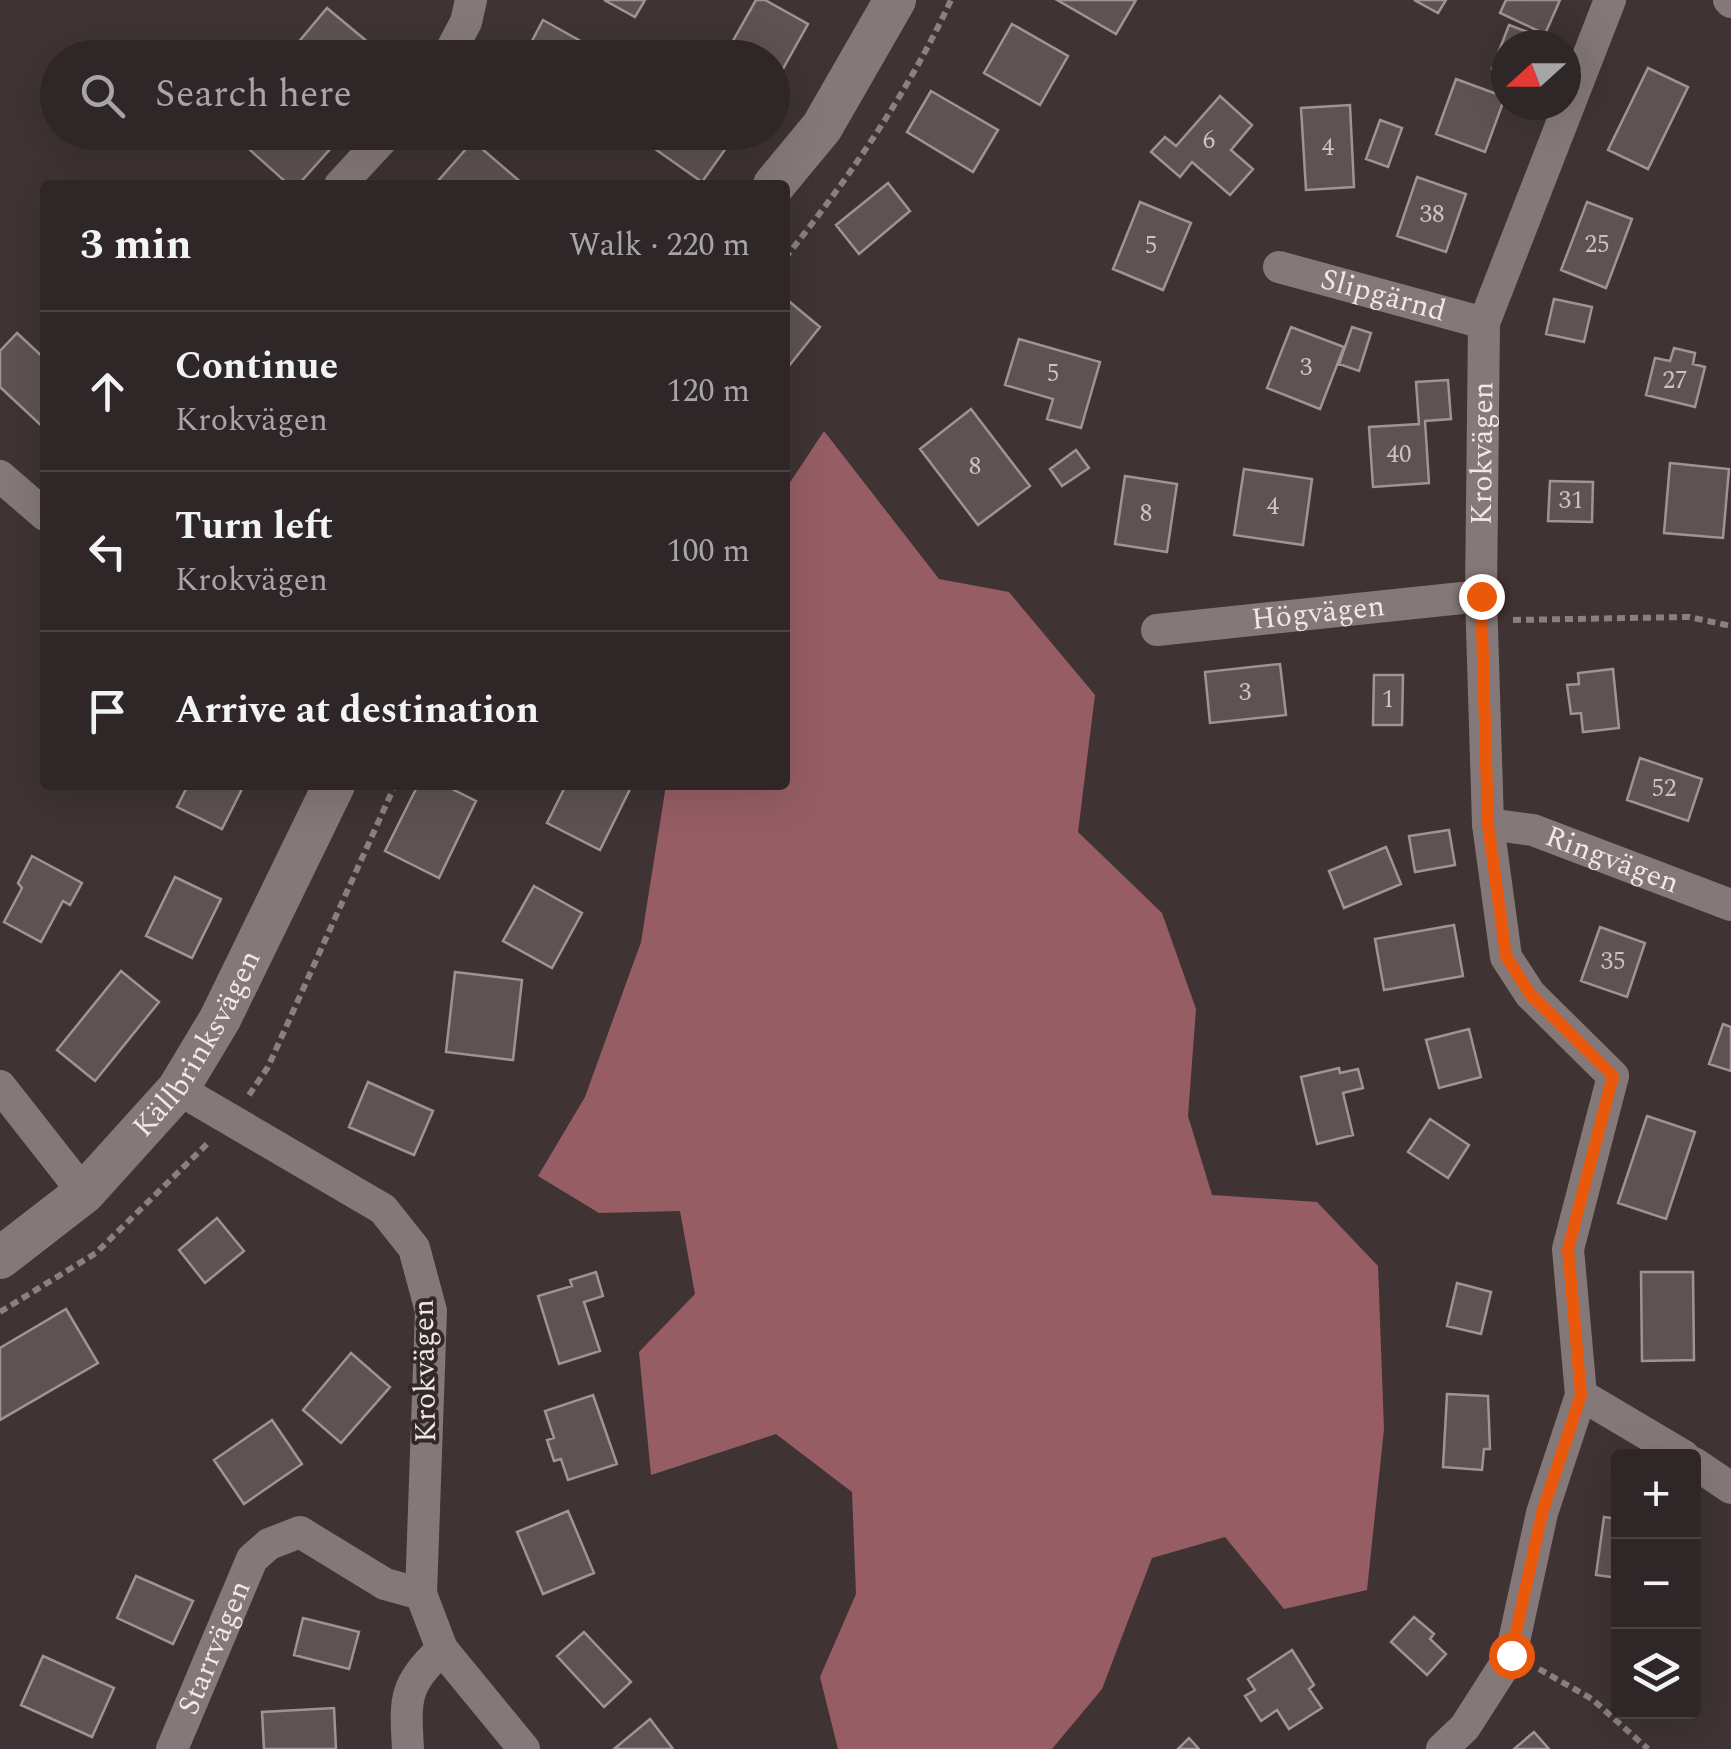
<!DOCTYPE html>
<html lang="en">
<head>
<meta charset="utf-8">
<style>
  :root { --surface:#2f2627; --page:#372e2f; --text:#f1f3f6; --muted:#a7a5a7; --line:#4a4344 }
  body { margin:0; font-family:Spectral,serif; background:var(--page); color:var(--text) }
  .controls { position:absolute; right:30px; bottom:30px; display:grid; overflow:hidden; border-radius:10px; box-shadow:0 10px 40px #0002 }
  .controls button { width:90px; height:90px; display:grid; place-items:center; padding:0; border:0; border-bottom:2px solid var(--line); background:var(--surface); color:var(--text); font:50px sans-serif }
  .compass { position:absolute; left:1491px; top:30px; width:90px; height:90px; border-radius:50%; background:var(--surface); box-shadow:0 10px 40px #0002; rotate:249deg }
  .stop { position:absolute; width:30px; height:30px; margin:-22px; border:8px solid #ea580c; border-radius:50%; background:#fff }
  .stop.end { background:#ea580c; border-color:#fff; box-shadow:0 2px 10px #0008 }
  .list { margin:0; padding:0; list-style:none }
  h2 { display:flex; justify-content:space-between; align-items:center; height:130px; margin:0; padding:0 40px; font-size:42px }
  h2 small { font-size:32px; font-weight:400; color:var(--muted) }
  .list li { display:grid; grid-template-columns:65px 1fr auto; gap:30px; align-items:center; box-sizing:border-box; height:160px; padding:0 40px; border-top:2px solid var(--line) }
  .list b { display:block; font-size:38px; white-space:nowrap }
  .list p { margin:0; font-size:32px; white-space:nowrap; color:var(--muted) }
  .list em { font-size:32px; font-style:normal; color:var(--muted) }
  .icon { flex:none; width:55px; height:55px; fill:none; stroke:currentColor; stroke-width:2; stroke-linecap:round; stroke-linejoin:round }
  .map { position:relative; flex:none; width:1731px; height:1749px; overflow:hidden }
  .search { position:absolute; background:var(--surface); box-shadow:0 10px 40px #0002; left:40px; top:40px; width:750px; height:110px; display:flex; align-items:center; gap:25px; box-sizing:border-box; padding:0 35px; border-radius:55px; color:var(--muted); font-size:38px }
  .panel { position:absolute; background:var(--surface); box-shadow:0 10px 40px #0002; left:40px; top:180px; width:750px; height:610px; border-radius:10px }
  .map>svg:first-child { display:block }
</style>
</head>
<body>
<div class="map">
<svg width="1731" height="1749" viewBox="0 0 1731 1749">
  <rect width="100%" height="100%" fill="#3f3334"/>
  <path fill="#965e64" d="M824 431 939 579 1009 592 1095 695 1078 832 1162 913 1196 1009 1188 1116 1212 1195 1317 1202 1378 1266 1384 1429 1367 1590 1284 1609 1225 1537 1152 1558 1102 1689 1052 1749H838L820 1677 856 1594 852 1492 776 1434 651 1475 639 1352 695 1294 680 1211 599 1213 538 1176 585 1097 641 942 666 785H785V490Z"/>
  <path fill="#5e5253" stroke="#a19394" stroke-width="2.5" d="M604 0H645L635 17Z
    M756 0H765L808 24 775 83 772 58 725 55Z
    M1057 0H1136L1116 34Z
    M1414 0H1446L1438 13Z
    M1506 0H1560L1545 34 1500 13Z
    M327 8 375 48 368 58H312L297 44Z
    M543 20 593 48 588 58H523Z
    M1012 24 1068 56 1040 105 984 73Z
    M1509 25 1541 37 1537 45H1506V75L1492 69Z
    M1648 68 1688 87 1648 169 1608 150Z
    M1456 79 1505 97 1485 152 1436 134Z
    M931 91 998 130 973 172 907 132Z
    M1220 96 1252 125 1231 150 1253 169 1230 195 1192 162 1180 177 1151 152 1165 137 1176 146Z
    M1350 105 1354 187 1306 190 1301 108Z
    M1380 120 1402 128 1388 167 1366 159Z
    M230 132H313L331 148 298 185H289Z
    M651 132H719L731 141 702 182 645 142Z
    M473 141 523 184 522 185H442L438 181Z
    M1417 177 1466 194 1446 252 1397 236Z
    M888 183 910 211 859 254 836 225Z
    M1140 202 1191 223 1163 290 1113 269Z
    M1587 202 1632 219 1606 288 1561 270Z
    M785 298 820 327 785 371Z
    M1554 299 1592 307 1584 342 1546 334Z
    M1291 327 1344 347 1320 409 1267 388Z
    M1352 327 1371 333 1359 371 1339 364Z
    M17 333 45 359V429L0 387V351Z
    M1019 339 1100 362 1081 428 1047 419 1053 399 1005 385Z
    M1674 348 1695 353 1693 364 1705 367 1695 407 1646 395 1655 358 1670 361Z
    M1448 380 1451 419 1425 421 1429 483 1373 487 1369 427 1419 424 1416 382Z
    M971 409 1030 486 978 525 920 449Z
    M1076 450 1089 468 1062 486 1050 469Z
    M1670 463 1729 469 1723 538 1664 533Z
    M1244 469 1312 479 1303 545 1234 535Z
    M1125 476 1177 484 1167 552 1115 544Z
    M1550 481 1593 482 1592 522 1548 521Z
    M1280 664 1286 715 1210 723 1205 672Z
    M1613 669 1619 728 1583 732 1581 713 1571 714 1567 685 1579 684 1578 673Z
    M1374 675H1403L1402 725H1373Z
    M1640 758 1702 779 1688 821 1627 800Z
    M188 785H244L222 829 177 807Z
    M418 785H444L476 801 439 878 385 851Z
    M566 785H632L600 850 547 823Z
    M1449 830 1455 865 1415 872 1409 836Z
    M1386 847 1401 884 1344 908 1329 871Z
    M32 856 82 883 70 905 63 901 41 942 4 922 22 888 18 883Z
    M175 877 221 899 192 958 146 936Z
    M534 886 582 913 552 968 503 941Z
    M1454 925 1463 976 1384 990 1375 939Z
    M1600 927 1645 943 1627 997 1581 981Z
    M121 971 159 1002 95 1081 57 1050Z
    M455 972 522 980 513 1060 446 1052Z
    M1723 1024 1731 1027V1071L1709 1064Z
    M1469 1029 1481 1077 1439 1088 1426 1040Z
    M1339 1068 1340 1073 1358 1069 1363 1088 1343 1093 1353 1135 1317 1144 1301 1077Z
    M368 1082 433 1111 414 1155 349 1127Z
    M1647 1116 1695 1132 1666 1219 1618 1203Z
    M1430 1119 1469 1145 1448 1178 1408 1152Z
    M217 1218 244 1251 205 1283 179 1250Z
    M596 1272 603 1296 584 1302 600 1351 559 1364 538 1296 572 1286 570 1280Z
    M1641 1272H1693L1694 1360 1642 1361Z
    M1457 1283 1491 1292 1481 1334 1447 1326Z
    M66 1309 98 1363 0 1420V1348Z
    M351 1353 390 1387 341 1443 303 1410Z
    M1447 1394 1488 1396 1490 1449H1484L1482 1470 1443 1467Z
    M593 1395 617 1464 568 1480 561 1459 554 1461 547 1440 554 1438 545 1411Z
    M272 1420 302 1464 244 1504 214 1460Z
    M568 1511 594 1573 543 1594 517 1532Z
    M1604 1517 1618 1519V1578L1596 1575Z
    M136 1576 193 1601 173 1644 117 1618Z
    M1414 1617 1434 1634 1430 1639 1446 1654 1427 1675 1391 1642Z
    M303 1618 359 1632 349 1669 294 1655Z
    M584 1632 631 1682 604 1707 557 1656Z
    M1292 1650 1314 1685 1309 1689 1322 1708 1289 1729 1277 1710 1261 1721 1245 1696 1255 1690 1248 1679Z
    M43 1656 114 1688 92 1737 21 1705Z
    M334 1708 336 1749H264L262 1712Z
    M650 1719 673 1749H614Z
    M1534 1732 1549 1749H1514Z
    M1189 1738 1199 1749H1178Z"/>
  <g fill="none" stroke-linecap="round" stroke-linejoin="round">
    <path stroke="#8a8081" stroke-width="6" stroke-dasharray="8 5" stroke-linecap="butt" d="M785 258C849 178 908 93 951 0
      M1513 620 1689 617 1731 626
      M249 1095 268 1067 395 785
      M0 1312 96 1253 208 1143
      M1539 1669 1592 1699 1648 1749"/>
    <g stroke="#857879" stroke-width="32">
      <path d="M1729 0 1731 2"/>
      <path d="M447 58 466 22 471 0"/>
      <path d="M340 185 389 132"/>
      <path id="s1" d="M1279 267 1484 323"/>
      <path d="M0 476 45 515"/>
      <path id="s2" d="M1157 630 1481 596"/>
      <path id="s3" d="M1488 824 1533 830 1731 905"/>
      <path d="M0 1086 84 1193"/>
      <path d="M178 1089 383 1209 414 1248 431 1311 421 1594 442 1649 524 1749"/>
      <path d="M1581 1395 1684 1456"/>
      <path d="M1694 1463 1731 1488"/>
      <path id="s4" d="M172 1749 252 1559 269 1544 300 1532 385 1584 421 1594"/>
      <path d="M408 1749C405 1697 404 1686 442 1649"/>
      <path id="s5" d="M1442 1749 1465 1727 1511 1655 1542 1513 1581 1395 1568 1249 1613 1076 1530 994 1506 957 1488 824 1481 596 1484 323 1610 0"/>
    </g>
    <g stroke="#857879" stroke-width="42">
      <path d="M774 185 822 127 895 0"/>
      <path id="s6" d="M0 1258 84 1193 178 1089 220 1019 334 785"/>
    </g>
  </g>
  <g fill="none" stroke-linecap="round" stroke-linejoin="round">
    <path stroke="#ea580c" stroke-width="12" d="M1481 596 1488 824 1506 956 1530 994 1613 1076 1568 1249 1581 1395 1542 1513 1511 1655"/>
  </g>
  <g text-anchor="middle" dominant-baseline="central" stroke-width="8" stroke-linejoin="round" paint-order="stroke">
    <g font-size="25" fill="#cbc2c3">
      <text x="1209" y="141">6</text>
      <text x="1328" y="148">4</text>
      <text x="1432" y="215">38</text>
      <text x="1597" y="245">25</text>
      <text x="1151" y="246">5</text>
      <text x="1306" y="368">3</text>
      <text x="1053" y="374">5</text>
      <text x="1675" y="381">27</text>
      <text x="1399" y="455">40</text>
      <text x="975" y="467">8</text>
      <text x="1571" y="501">31</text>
      <text x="1273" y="507">4</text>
      <text x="1146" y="514">8</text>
      <text x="1245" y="693">3</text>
      <text x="1388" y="700">1</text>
      <text x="1664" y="789">52</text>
      <text x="1613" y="962">35</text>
    </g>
    <g font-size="30" fill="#efe7e8" stroke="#34292a">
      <text stroke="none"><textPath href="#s1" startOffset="108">Slipgärnd</textPath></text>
      <text stroke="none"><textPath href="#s5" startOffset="1378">Krokvägen</textPath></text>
      <text stroke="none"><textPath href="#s2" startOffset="162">Högvägen</textPath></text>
      <text stroke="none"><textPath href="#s3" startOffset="130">Ringvägen</textPath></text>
      <text stroke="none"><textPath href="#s6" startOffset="295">Källbrinksvägen</textPath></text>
      <text transform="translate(425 1371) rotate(-91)">Krokvägen</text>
      <text stroke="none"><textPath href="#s4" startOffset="110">Starrvägen</textPath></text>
    </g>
  </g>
</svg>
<div class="controls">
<button>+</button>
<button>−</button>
<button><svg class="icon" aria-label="layers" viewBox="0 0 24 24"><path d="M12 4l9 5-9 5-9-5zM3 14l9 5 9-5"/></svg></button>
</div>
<svg class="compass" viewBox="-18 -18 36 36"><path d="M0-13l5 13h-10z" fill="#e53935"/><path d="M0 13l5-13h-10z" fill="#a7a5a7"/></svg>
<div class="stop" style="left:1511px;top:1655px"></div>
<div class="stop end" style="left:1481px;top:596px"></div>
<div class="search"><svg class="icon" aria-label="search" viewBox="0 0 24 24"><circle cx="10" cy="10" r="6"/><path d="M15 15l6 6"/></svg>Search here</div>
<section class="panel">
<h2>3 min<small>Walk · 220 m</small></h2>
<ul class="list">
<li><svg class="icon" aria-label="ahead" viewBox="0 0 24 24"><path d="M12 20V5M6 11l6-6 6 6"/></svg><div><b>Continue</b><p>Krokvägen</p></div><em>120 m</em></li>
<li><svg class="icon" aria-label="left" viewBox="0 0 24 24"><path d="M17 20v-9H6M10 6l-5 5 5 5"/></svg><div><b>Turn left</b><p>Krokvägen</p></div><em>100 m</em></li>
<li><svg class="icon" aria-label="arrive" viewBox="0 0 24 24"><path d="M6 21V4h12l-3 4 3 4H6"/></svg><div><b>Arrive at destination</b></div></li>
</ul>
</section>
</div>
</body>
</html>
